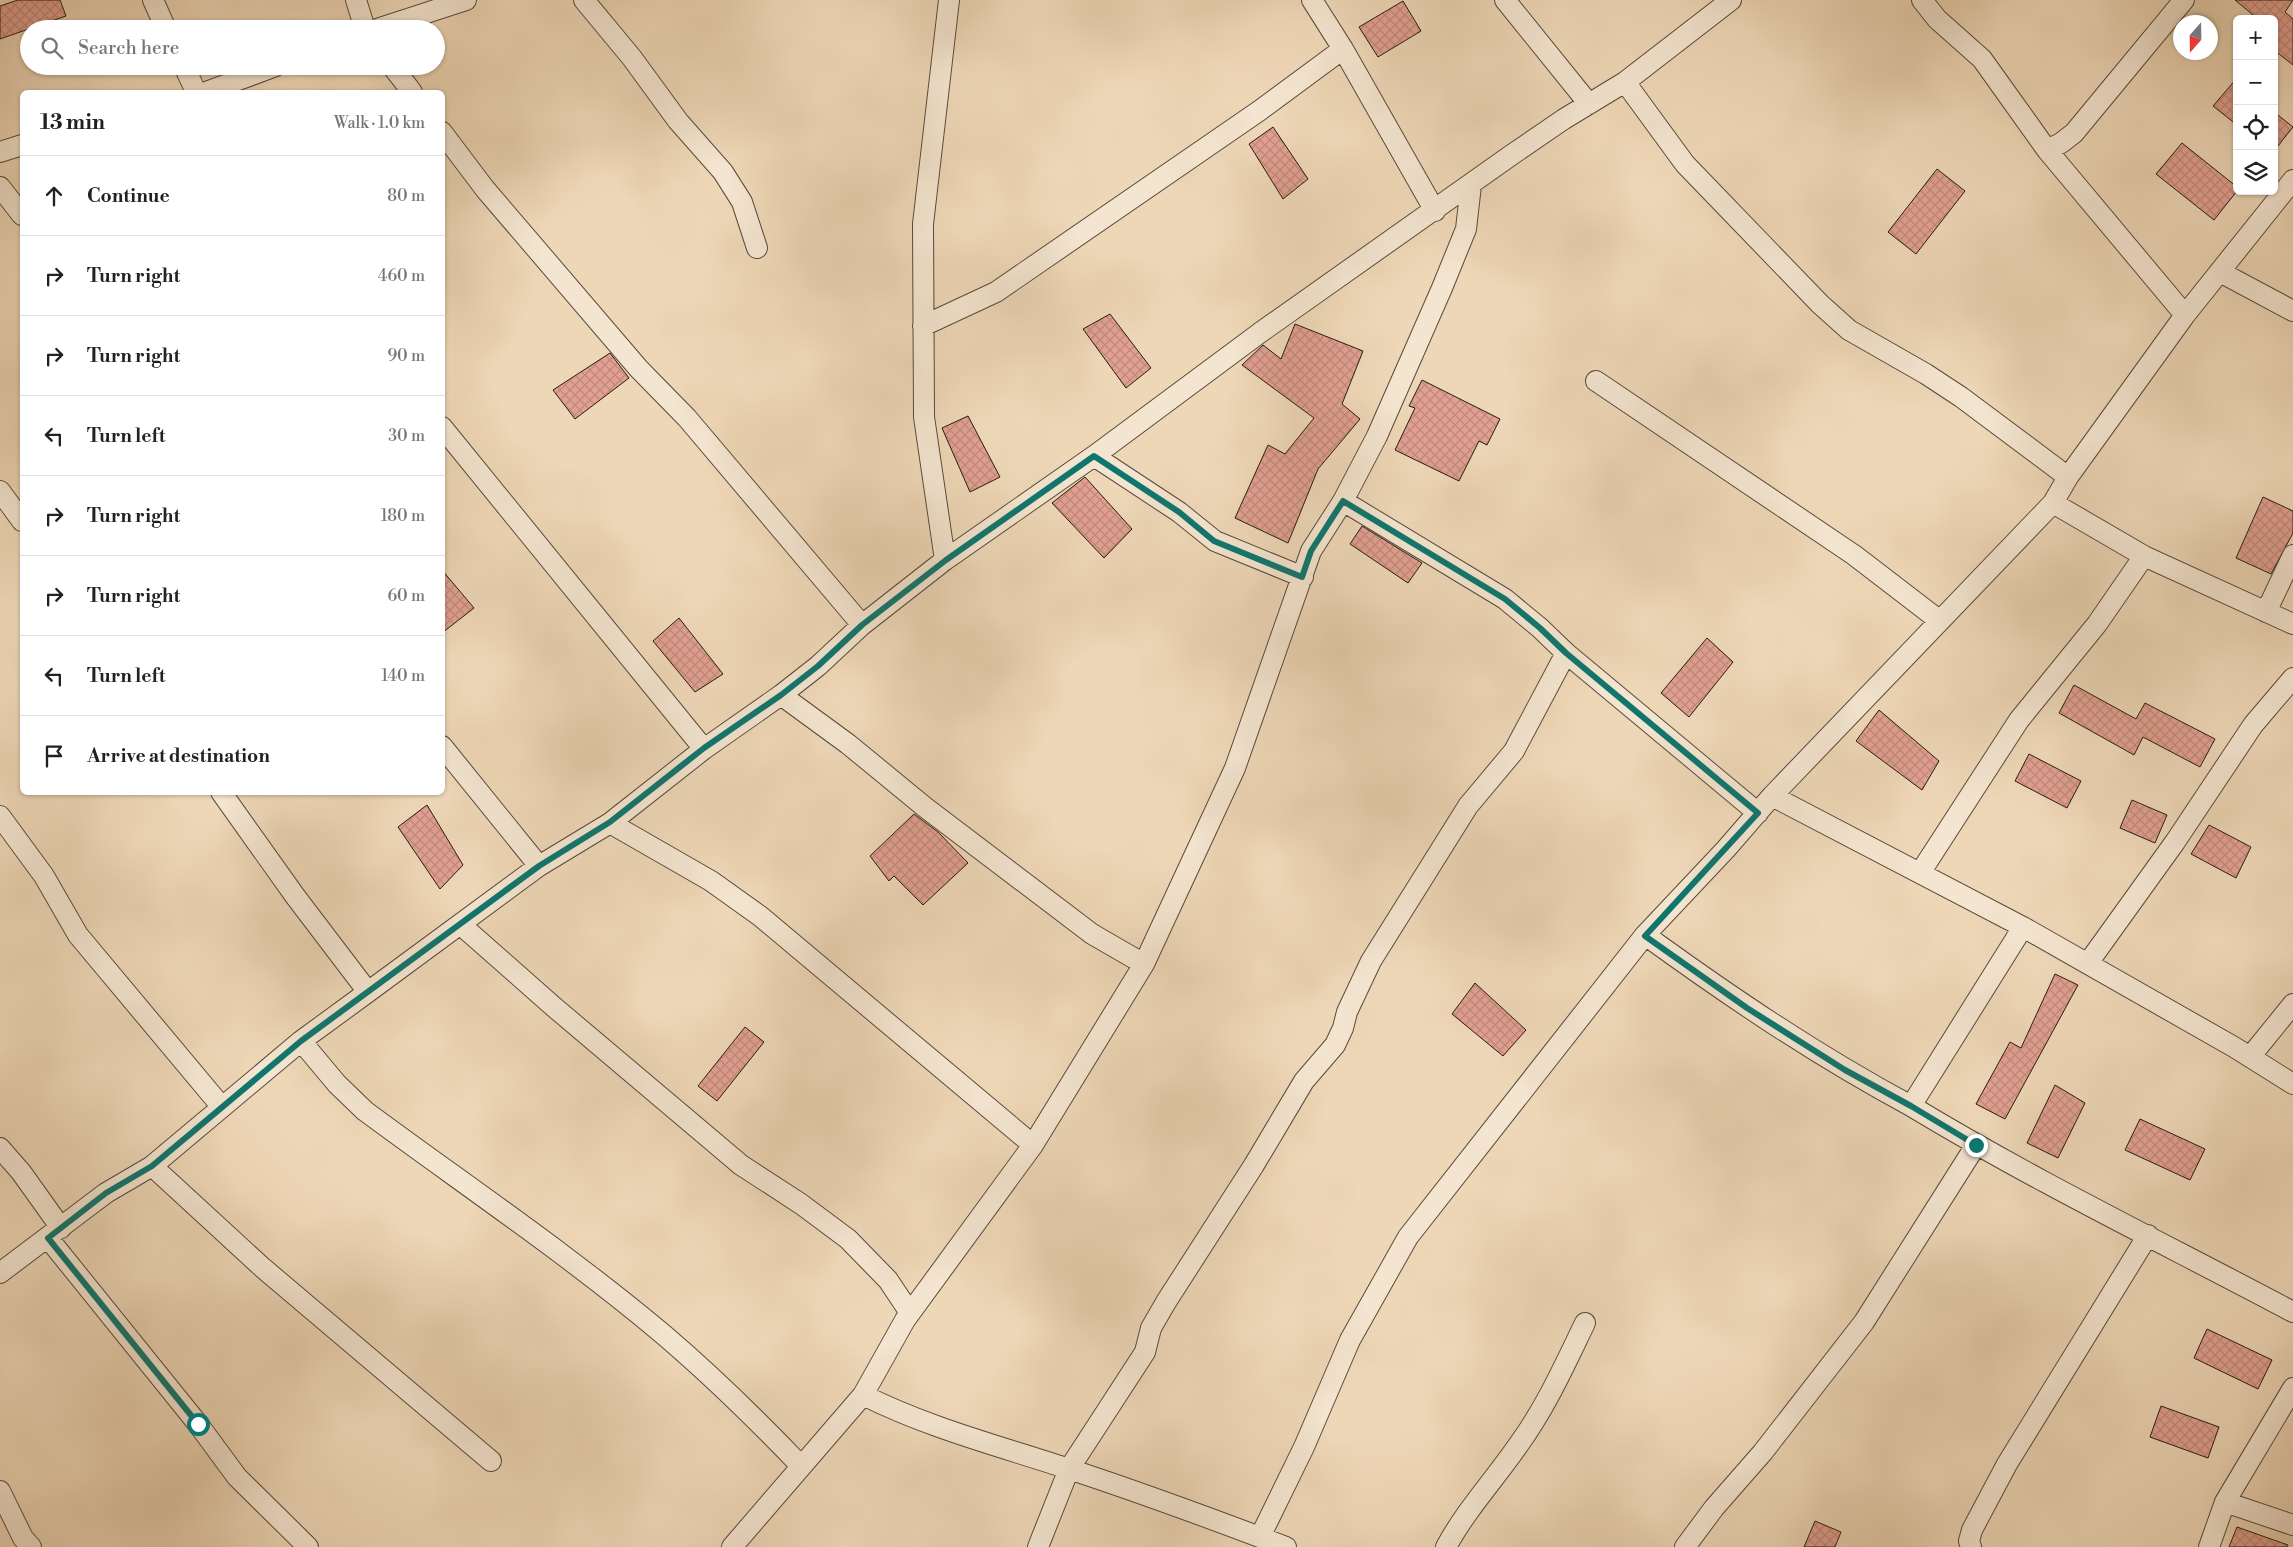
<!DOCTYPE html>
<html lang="en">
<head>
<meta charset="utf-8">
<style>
  :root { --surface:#fff; --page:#f2f2f2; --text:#202124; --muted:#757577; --line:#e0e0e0 }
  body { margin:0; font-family:"Libre Bodoni",serif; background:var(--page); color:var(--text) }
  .controls { position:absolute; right:15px; top:15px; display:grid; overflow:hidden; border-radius:8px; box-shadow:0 1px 4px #0004 }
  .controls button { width:45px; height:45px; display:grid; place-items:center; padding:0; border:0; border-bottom:1px solid var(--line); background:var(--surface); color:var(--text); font:25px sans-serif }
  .compass { position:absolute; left:2173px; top:15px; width:45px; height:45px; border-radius:50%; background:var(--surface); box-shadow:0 1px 4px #0004; rotate:200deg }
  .stop { position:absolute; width:15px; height:15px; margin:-11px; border:4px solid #0f766e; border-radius:50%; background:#fff }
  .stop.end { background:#0f766e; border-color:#fff; box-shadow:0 1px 5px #0008 }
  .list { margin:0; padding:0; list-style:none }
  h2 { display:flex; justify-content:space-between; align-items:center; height:65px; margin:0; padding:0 20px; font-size:21px }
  h2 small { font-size:16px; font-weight:400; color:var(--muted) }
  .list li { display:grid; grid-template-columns:32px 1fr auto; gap:15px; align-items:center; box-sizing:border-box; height:80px; padding:0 20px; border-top:1px solid var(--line) }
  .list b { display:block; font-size:19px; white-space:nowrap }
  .list em { font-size:16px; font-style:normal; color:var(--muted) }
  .icon { flex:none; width:28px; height:28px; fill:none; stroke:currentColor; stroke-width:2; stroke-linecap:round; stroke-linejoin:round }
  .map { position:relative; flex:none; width:2293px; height:1547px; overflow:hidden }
  .search { position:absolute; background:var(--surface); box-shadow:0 1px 4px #0004; left:20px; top:20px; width:425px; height:55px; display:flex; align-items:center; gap:12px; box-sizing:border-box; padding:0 18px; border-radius:28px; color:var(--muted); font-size:19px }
  .panel { position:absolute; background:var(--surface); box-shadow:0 1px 4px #0004; left:20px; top:90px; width:425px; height:705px; border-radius:8px }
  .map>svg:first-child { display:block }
</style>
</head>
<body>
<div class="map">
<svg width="2293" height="1547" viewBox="0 0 2293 1547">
  <defs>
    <pattern id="building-cross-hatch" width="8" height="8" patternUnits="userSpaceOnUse" patternTransform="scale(1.25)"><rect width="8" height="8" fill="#e1a091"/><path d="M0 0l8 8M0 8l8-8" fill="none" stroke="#c1897c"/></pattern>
  </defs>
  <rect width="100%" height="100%" fill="#eed7b7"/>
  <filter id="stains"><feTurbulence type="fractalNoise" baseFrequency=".004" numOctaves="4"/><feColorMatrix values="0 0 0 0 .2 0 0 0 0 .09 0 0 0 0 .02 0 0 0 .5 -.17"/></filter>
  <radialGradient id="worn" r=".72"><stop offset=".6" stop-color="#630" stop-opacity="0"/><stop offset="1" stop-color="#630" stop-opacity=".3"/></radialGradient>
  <path fill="url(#building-cross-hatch)" stroke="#261b12" d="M18 0H60L66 16 0 39V6Z
    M2235 0H2293L2285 12 2293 19V65L2274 50V19H2258Z
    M1403 1 1421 31 1378 57 1359 27Z
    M2237 78V125L2213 106Z
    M2274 112 2293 127 2274 151Z
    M1273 127 1308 179 1283 199 1249 144Z
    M2182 143 2237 187V191L2214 220 2156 174Z
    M1937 169 1965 191 1916 254 1888 232Z
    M1110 314 1151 368 1126 388 1083 329Z
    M1295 324 1363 351 1342 404 1360 419 1318 469 1288 543 1235 518 1268 445 1285 454 1314 418 1242 365 1263 345 1281 359Z
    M610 353 629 378 575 419 553 390Z
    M1422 380 1500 419 1487 445 1479 441 1459 481 1395 450 1415 408 1409 406Z
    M968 416 1000 477 970 492 942 428Z
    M1085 477 1132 529 1104 558 1052 503Z
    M2263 497 2293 511V533L2271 574 2236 558Z
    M1362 526 1422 563 1408 583 1350 544Z
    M442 570 474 608 442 633Z
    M679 618 723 674 695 692 653 641Z
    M1707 638 1733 662 1689 717 1661 693Z
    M2074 685 2136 719 2145 703 2215 739 2200 767 2143 737 2134 755 2059 713Z
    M1879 710 1939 761 1922 790 1856 741Z
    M2029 754 2081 781 2067 808 2015 781Z
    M2132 800 2167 815 2155 843 2120 828Z
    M427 805 463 865 440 889 398 827Z
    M914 814 938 832 968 863 923 905 894 876 889 881 870 856Z
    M2209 825 2251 847 2236 878 2191 854Z
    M2055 974 2078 985 2005 1119 1976 1104 2010 1042 2021 1048Z
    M1475 983 1526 1030 1503 1056 1452 1014Z
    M745 1027 764 1042 717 1101 698 1086Z
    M2055 1085 2085 1103 2058 1158 2027 1143Z
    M2140 1119 2205 1149 2190 1180 2125 1150Z
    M2207 1329 2272 1360 2258 1389 2194 1358Z
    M2161 1406 2219 1427 2208 1458 2150 1437Z
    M1815 1521 1841 1532 1835 1547H1804Z
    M2237 1527 2288 1545 2287 1547H2229Z"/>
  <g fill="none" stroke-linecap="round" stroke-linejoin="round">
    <defs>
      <path id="street" d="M153 0 166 29
        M356 0 365 29
        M584 0 632 58 678 121 723 172 742 202 757 248
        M1312 0 1343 49 1435 211
        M1505 0 1589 104
        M1922 0 1937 19 1982 59 2047 150 2185 315
        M377 29 466 0
        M184 66 196 92
        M392 66 412 92
        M1625 82 1685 164 1820 304 1849 330 1926 374 1961 397 2068 477
        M206 92 276 66
        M442 132 485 189 639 369 687 418 862 625
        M2047 150 2061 143 2074 133 2184 0
        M0 152 22 145
        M2293 180 2185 315 2068 477 2053 503 2144 556 2293 624
        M0 187 22 215
        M2220 272 2293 311
        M923 326 996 292 1259 111 1343 49
        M1596 381 1854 555 1940 621
        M442 427 704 749
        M1094 456 1179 512 1215 541 1303 577
        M0 491 22 521
        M1343 501 1505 599 1540 628 1566 653 1758 813
        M2053 503 1772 796 2023 927 2234 1047 2293 1084
        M945 560 924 417 923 224 949 0
        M2266 612 2293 555
        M781 695 848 744 926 808 1092 934 1144 964
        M442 746 539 866
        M221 792 295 896 368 992
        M0 816 44 876 78 935 221 1106
        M610 823 711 881 760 916 1033 1145
        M1920 873 2019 720 2097 624 2144 556
        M461 925 554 1007 741 1165 801 1204 848 1239 888 1280 910 1313
        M2023 927 1911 1106C2035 1181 2165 1244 2293 1312
        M1645 935C1732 998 1816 1055 1911 1106
        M2088 963 2175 842 2253 725 2293 678
        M301 1041 337 1084 365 1111C465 1185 569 1255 664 1335 712 1376 757 1420 801 1466
        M2250 1057 2293 1004
        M0 1148 21 1172 61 1228
        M152 1166 263 1268 491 1461
        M48 1238 198 1424 237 1477 308 1547
        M0 1273 106 1193 152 1166 301 1041 368 992 539 866 610 823 704 749 781 695 818 666 862 625 945 560 1094 456 1261 332 1510 156 1564 119 1625 82 1731 0
        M0 1491 23 1538 31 1547
        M2225 1502 2293 1525
        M1260 1537 1304 1447 1350 1340 1408 1237 1645 935 1726 849 1772 796
        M732 1547 863 1395
        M1038 1547 1069 1469 1145 1352 1151 1328 1166 1302 1254 1165 1304 1081 1335 1045 1343 1028 1347 1012 1371 961 1468 806 1514 751 1566 653
        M1286 1547C1215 1520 1142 1493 1069 1469 999 1446 929 1428 863 1395L905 1320 1033 1145 1144 964 1235 768 1311 551 1343 501 1377 436 1442 288 1466 229 1471 185
        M1446 1547C1466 1510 1495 1479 1519 1444 1546 1407 1565 1364 1585 1323
        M1685 1547 1714 1508 1763 1452 1864 1322 1976 1145
        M1971 1547 1969 1541 1972 1530 2007 1464 2148 1235
        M2209 1547 2225 1502 2293 1388"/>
    </defs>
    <use href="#street" stroke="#584a3b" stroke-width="22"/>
    <use href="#street" stroke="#f4e5d0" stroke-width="20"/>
  </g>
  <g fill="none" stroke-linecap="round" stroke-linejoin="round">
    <path stroke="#0f766e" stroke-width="6" d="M198 1424 48 1238 106 1193 152 1166 301 1041 539 866 610 822 704 748 781 695 818 666 862 625 946 560 1094 456 1179 512 1214 541 1302 577 1311 551 1343 501 1505 599 1540 628 1566 653 1758 813 1645 936 1747 1008 1845 1070 1911 1106 1976 1145"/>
  </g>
  <rect width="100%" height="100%" filter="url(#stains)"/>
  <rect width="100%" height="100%" fill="url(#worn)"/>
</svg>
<div class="controls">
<button>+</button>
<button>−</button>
<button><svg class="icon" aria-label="locate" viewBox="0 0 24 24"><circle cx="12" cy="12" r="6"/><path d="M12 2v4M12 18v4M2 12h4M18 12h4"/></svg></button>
<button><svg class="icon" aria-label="layers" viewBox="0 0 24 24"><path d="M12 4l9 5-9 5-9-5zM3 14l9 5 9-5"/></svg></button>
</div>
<svg class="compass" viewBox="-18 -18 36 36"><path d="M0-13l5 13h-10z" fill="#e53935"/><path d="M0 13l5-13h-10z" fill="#757577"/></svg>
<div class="stop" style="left:198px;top:1424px"></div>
<div class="stop end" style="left:1976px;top:1145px"></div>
<div class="search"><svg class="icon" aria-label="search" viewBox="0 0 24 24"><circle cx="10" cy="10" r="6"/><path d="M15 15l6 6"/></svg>Search here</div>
<section class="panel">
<h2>13 min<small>Walk · 1.0 km</small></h2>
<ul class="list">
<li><svg class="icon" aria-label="ahead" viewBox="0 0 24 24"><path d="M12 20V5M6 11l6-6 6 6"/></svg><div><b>Continue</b></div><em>80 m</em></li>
<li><svg class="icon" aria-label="right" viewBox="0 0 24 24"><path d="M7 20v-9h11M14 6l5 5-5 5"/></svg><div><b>Turn right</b></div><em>460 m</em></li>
<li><svg class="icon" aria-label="right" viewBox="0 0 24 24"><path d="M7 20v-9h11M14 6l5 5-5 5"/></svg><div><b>Turn right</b></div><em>90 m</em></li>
<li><svg class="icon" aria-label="left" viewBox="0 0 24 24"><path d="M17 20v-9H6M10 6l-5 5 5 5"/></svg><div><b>Turn left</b></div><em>30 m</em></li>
<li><svg class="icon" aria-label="right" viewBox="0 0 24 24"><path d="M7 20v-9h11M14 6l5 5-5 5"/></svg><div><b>Turn right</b></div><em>180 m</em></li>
<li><svg class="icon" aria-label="right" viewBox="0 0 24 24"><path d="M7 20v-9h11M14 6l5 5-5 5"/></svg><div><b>Turn right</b></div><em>60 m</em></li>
<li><svg class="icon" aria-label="left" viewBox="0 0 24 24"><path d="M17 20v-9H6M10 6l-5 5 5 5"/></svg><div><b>Turn left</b></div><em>140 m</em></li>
<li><svg class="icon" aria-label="arrive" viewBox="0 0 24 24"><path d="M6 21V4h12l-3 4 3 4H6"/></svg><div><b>Arrive at destination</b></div></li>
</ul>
</section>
</div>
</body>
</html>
